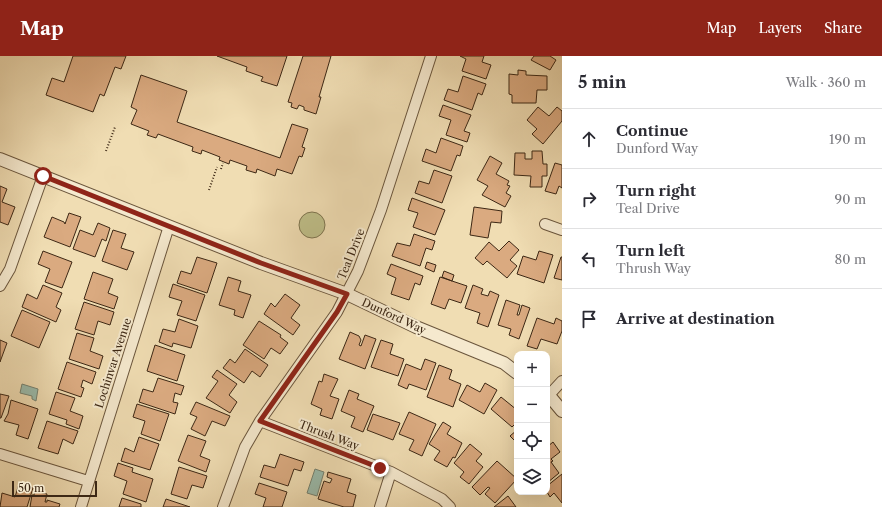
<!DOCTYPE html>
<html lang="en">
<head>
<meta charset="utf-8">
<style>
  :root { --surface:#fff; --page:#f7f7f7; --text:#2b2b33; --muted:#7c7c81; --line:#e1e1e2; --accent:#8f2418 }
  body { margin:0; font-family:"Libre Caslon Text",serif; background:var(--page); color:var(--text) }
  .controls { position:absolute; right:12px; bottom:12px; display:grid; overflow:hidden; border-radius:8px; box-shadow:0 4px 16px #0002 }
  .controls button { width:36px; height:36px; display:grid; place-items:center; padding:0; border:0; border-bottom:1px solid var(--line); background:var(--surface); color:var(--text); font:20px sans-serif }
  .scale { position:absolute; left:12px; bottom:10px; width:85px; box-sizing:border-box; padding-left:4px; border:2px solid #3d2815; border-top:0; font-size:11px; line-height:14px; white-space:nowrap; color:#3d2815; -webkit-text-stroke:3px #f5e9ce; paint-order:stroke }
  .stop { position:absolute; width:12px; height:12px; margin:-9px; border:3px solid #8f2418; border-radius:50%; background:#fff }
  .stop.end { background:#8f2418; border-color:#fff; box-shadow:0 1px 4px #0008 }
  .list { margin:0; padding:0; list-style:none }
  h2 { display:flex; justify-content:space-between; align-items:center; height:52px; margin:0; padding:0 16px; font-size:17px }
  h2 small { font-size:13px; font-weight:400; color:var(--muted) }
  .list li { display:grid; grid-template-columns:26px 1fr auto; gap:12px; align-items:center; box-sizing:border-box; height:60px; padding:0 16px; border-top:1px solid var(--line) }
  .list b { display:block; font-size:15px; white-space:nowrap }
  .list p { margin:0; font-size:13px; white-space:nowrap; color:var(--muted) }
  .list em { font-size:13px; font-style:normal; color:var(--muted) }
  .icon { flex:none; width:22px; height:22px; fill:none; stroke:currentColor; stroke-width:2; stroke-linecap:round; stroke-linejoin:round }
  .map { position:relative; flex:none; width:562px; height:451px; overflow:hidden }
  header { display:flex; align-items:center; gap:24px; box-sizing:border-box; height:56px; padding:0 20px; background:var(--accent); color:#fff }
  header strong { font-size:19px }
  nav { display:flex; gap:22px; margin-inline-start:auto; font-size:14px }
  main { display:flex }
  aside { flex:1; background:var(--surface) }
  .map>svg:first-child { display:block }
</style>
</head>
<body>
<header>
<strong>Map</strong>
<nav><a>Map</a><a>Layers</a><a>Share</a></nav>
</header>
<main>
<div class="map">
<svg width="562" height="451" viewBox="0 0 562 451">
  <rect width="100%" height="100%" fill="#f0ddb3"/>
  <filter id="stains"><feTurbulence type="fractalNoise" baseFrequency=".005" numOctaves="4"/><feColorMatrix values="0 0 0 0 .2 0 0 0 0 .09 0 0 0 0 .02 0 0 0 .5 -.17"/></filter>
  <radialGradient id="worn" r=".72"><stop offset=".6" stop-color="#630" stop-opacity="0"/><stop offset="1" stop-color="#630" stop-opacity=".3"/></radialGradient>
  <path fill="#bfbf89" stroke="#7e744f" d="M299 169a13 13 0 1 1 26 0a13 13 0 1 1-26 0Z"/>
  <path fill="#9abcad" stroke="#758170" d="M22 328 38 333 36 345 32 343V340L20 337Z
    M315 413 324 416 317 440 307 437Z"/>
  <path fill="#daaa80" stroke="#3d2815" d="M73 0H126L121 13 115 11 104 40 100 38 93 56 46 39 52 22 64 26Z
    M217 0H287L277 30 261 25 263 21 246 15 247 11Z
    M303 0H331L319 41H321L316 58 304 54V51L299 49 297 53 291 51 292 47 288 46Z
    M460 0H484L482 6 491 9 486 23 462 15 466 3Z
    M534 0H550L556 4 550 14 531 4Z
    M518 14 526 15V19L547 20V34H537L536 47H512V39L509 38V18L518 19Z
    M141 19 187 35 177 66 280 102 292 68 308 73 302 91 305 92 302 101 299 100 292 118 277 113 275 120 257 113 256 117 246 114 247 110 230 104 229 108 219 104 220 101 202 94 201 98 192 95 193 91 158 78 156 82 147 79 149 75 131 68 137 54 131 51Z
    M463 20 486 28 482 39 478 37 472 54 444 44 448 33 458 36Z
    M443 49 471 59 464 75 470 77 467 86 446 79 451 64 439 60Z
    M538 51 549 60 557 51 562 55V65L543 88 532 78 537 73 527 64Z
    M441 82 463 90 460 100 457 99 451 115 422 105 426 93 436 97Z
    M532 95H542L543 108H547V120H542V131H530L531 120 514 119 515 97H525V103H532Z
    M490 100 502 107 496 118 509 125 507 129 510 130 506 137 511 140 505 151 482 139 488 130 477 124Z
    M555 107 562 109V132L559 130 556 138 545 135Z
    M434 114 452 120 442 147 415 137 419 125 429 128Z
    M0 130 7 133 2 146 15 151 8 169 0 166Z
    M412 142 445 154 435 179 413 171 418 157 408 154Z
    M474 151 502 155 501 167 491 166 488 182 470 179Z
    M69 157 81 161 70 191 44 181 52 161 64 166 65 168Z
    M98 167 110 172 106 185 102 183 95 201 73 193 80 174 93 179Z
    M113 174 126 178 121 192 134 196 127 214 102 205Z
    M414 178 435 185 432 194 426 192 420 210 392 200 397 187 410 190Z
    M509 185 519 194 510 204 517 210 507 222 487 205 483 209 475 202 489 186 499 195Z
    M43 195 72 206 62 232 45 226 50 213 38 208Z
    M539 195 553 199 544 227 517 218 523 200 536 204Z
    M197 201 217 207 207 237 177 227 181 215 191 218Z
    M561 201H562V224L554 222Z
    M427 206 436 209 434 216 425 212Z
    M391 208 423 220 420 229 415 227 409 244 391 238 396 222 387 218Z
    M444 215 454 219 452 225 442 221Z
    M93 216 113 223 108 237 118 241 114 253 84 243Z
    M228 221 241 225 238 235 251 239 243 262 234 259 235 254 219 249Z
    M440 221 467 230 461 247 449 243 445 253 431 248Z
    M173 228 205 239 196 265 177 259 182 245 169 241Z
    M43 229 62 237 56 251 61 254 56 266 22 251 27 238 37 243Z
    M473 229 483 233 481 238 488 240 490 235 499 239 488 271 477 267 480 257 465 252Z
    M285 238 300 249 291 262 300 269 293 279 264 258 271 247 275 251Z
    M506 244 520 249 517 259H519L522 249 530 252 519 283 509 279 511 273 498 269Z
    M84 246 114 256 110 269 98 265 94 279 75 273Z
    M22 254 50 266 39 292 11 280Z
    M537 262 554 268 556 262 562 265V275L557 288 541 283 537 293 527 290Z
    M179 263 198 270 191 292 173 287 172 291 159 286 163 273 175 276Z
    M259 265 281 279 280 281 288 287 280 298 271 292 264 303 243 289Z
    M350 276 359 280 361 284 359 289 361 290 365 279 376 283 365 313 339 303Z
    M77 277 94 282 90 295 103 300 99 313 69 303Z
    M0 284 7 287 0 306Z
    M381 284 393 288 390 298 404 303 398 320 371 311Z
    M155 289 185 299 177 325 147 315Z
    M245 293 268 309 260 321 252 315 244 327 223 312 230 303 235 307Z
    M425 303 436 307 426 334 409 328 407 333 398 329 406 308 421 314Z
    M67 306 96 316 92 328 83 324 81 331 84 332 81 341 58 333Z
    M439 309 452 314 449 323 461 328 453 351 427 341Z
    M217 314 237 328 229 339 237 346 230 357 206 342 218 325 212 321Z
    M324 318 338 323 330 340 339 343 332 363 320 359 322 353 311 348 319 325 322 326Z
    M158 322 184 330 181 339 175 337 173 346 178 347 175 358 139 346 143 333 153 336Z
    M485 327 497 334 484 358 459 344 467 329 480 336Z
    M349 334 359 338 357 343 374 350 363 376 351 371 355 361 341 355Z
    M56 336 75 342 70 355 83 360 79 373 66 368 67 364 49 358Z
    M0 338 9 340 1 362H0Z
    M501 341 517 354V366L512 371 491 353Z
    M11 344 38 353 28 383 16 379 19 369 4 365 8 358Z
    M196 346 230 360 225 370 212 365 205 380 191 373 197 361 190 358Z
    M137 348 169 358 160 385 141 378 145 365 133 361Z
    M409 356 436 368 422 400 409 394 414 384 399 378Z
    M373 358 400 367 393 384 367 374Z
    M47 365 78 375 73 388 63 383 58 398 38 392Z
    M443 366 451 371 447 378 462 387 455 402 453 401 447 411 434 404 440 395 429 388Z
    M517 374V387L510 380Z
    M188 379 206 385 200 400 210 404 206 416 178 405Z
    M139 381 159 388 150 414 121 405 125 392 134 396Z
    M553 386 560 396 551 403 553 405 551 406 559 417 547 427V391Z
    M470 388 482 398 476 405 483 411 469 428 460 421 464 416 454 407Z
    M280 398 304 406 301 415 294 413 288 430 260 421 264 409 275 412Z
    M497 405 517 423 495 447 485 438 490 432 488 431 480 439 472 431Z
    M118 407 133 412 132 416 153 423 146 446 123 438 127 425 114 420Z
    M179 411 207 420 203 432 192 429 187 443 171 438Z
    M328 416 351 423 347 436 356 439 353 451H344L318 443 324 425 330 427 332 423 327 421Z
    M562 418V447L554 437 550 441 547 436V430Z
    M259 427 287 436 282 451H263L266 442 255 438Z
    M19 428 33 432 27 451H0L2 437 15 441Z
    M35 435 47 438 45 446H47V444L60 448 59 451H30L32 439H34Z
    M508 440 516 451H494Z
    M122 442 141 448V451H119Z
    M166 443 190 451H163Z"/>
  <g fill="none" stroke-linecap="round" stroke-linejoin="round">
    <defs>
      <path id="minor" d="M545 168 562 174
        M0 230 10 213 43 120
        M549 339 562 325
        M260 365 391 416 442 443 450 451
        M0 398 88 425
        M81 451 169 170
        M223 451 245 391 260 365 337 256 358 215 381 154 431 0
        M380 451 391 416"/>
      <path id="tertiary" d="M0 103 261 207 347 238 416 271 504 307 517 317
        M547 337 562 355"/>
    </defs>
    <use href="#minor" stroke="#6a553c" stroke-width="12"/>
    <use href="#tertiary" stroke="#6a553c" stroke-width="14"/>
    <path stroke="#3d2815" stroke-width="2" stroke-dasharray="1 2" stroke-linecap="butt" d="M106 95 115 71
      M221 113 223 107
      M209 134 217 111"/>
    <use href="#minor" stroke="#f5e9ce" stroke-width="10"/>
    <use href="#tertiary" stroke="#f5e9ce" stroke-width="12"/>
  </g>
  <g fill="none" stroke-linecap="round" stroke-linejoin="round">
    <path stroke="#8f2418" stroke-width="5" d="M43 120 261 207 347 238 337 256 260 365 380 412"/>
  </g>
  <g text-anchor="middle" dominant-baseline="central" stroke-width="4" stroke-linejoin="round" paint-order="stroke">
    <g font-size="11" fill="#3d2815" stroke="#f5e9ce">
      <text transform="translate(351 198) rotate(-68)">Teal Drive</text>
      <text transform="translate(394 260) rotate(25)">Dunford Way</text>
      <text transform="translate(113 307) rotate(-72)">Lochinvar Avenue</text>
      <text transform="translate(329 379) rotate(21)">Thrush Way</text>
    </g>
  </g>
  <rect width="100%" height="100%" filter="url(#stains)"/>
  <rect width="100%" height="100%" fill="url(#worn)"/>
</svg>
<div class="controls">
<button>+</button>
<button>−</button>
<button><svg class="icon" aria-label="locate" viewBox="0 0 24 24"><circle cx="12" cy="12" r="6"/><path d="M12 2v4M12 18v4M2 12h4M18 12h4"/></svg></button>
<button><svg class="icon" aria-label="layers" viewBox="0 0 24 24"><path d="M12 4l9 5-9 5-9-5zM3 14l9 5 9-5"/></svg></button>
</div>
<div class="scale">50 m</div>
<div class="stop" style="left:43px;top:120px"></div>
<div class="stop end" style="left:380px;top:412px"></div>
</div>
<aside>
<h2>5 min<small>Walk · 360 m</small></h2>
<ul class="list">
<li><svg class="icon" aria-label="ahead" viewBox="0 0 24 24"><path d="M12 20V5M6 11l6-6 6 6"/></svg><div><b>Continue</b><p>Dunford Way</p></div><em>190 m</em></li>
<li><svg class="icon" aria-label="right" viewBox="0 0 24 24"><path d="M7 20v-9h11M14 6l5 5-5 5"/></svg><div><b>Turn right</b><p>Teal Drive</p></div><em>90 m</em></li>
<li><svg class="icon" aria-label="left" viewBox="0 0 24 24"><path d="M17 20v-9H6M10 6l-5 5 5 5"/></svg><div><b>Turn left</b><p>Thrush Way</p></div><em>80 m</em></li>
<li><svg class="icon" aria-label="arrive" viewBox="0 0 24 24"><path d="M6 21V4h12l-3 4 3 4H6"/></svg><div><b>Arrive at destination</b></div></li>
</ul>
</aside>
</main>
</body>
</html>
